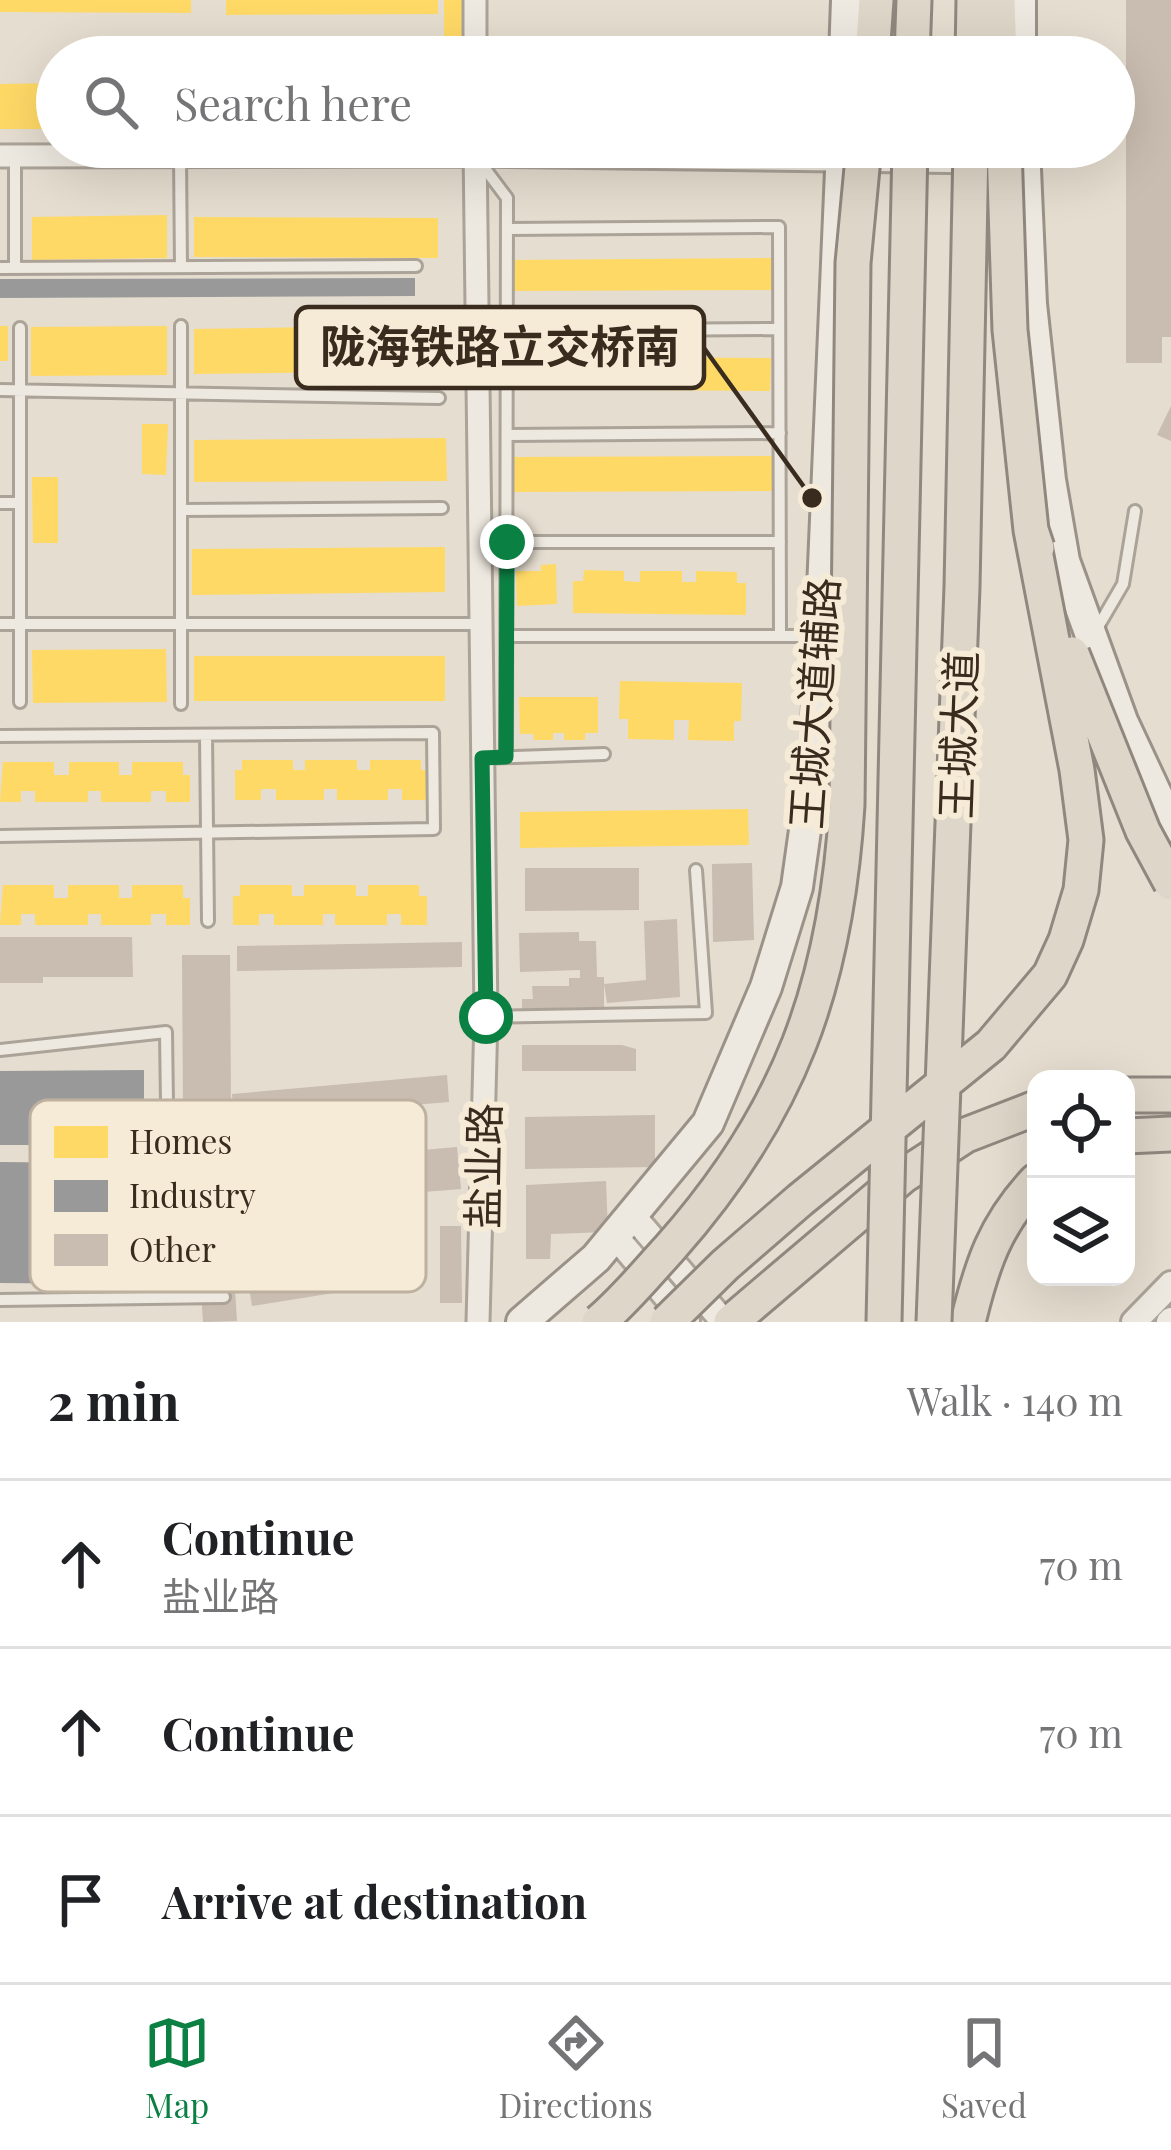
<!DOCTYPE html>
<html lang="en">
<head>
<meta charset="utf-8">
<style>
  :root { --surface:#fff; --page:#f2f2f2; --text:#202124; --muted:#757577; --line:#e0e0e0; --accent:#0b8043 }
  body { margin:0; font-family:"Playfair Display","Noto Sans SC",serif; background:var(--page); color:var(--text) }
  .controls { position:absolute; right:36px; bottom:36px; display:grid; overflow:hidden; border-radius:24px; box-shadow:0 12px 48px #0002 }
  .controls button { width:108px; height:108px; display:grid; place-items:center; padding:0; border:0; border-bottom:3px solid var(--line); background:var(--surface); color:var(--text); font:60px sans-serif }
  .stop { position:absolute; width:36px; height:36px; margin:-27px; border:9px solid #0b8043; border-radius:50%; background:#fff }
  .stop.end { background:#0b8043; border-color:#fff; box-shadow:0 3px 12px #0008 }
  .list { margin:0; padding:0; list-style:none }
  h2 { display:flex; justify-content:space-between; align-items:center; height:156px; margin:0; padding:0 48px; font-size:51px }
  h2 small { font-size:39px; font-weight:400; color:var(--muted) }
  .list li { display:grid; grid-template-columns:78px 1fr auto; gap:36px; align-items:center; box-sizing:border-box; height:168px; padding:0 48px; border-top:3px solid var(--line) }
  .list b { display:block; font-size:45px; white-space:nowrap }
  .list p { margin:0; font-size:39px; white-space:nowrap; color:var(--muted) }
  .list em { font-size:39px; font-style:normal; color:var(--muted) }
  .icon { flex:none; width:66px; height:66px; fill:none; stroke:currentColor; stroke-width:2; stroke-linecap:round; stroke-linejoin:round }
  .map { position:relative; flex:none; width:1171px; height:1322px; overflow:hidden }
  .search { position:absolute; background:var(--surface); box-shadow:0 12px 48px #0002; left:36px; right:36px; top:36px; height:132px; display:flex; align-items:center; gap:30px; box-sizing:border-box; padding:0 42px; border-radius:66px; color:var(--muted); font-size:45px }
  .sheet { height:660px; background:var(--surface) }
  nav { display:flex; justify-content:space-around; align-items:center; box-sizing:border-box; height:168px; border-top:3px solid var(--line); background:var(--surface); font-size:33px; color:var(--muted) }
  nav a { display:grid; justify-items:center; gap:6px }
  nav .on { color:var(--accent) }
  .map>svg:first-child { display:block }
</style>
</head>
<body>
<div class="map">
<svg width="1171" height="1322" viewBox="0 0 1171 1322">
  <rect width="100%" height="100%" fill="#e5ddcf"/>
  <path fill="#ffd966" d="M0 0H191V13L0 12Z
    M226 0H438V14L226 15Z
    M444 0H463V57H444Z
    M57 83V129H0V84Z
    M167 215V258L32 260V217Z
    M194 217 438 218V258L194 257Z
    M775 258V290L512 291V260Z
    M445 325V371L194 374V329Z
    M0 326H8V361H0Z
    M167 326V375L31 376V327Z
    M512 356 771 358 770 391 512 389Z
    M142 424H168L166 475 142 474Z
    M446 438 447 481 194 482V440Z
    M774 456 775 491 514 492V457Z
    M32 477H58V543H33Z
    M445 547V592L192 595V549Z
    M556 564 557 604 517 606 516 571H541V565Z
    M584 570 624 571V581L640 582V571H682V582H696V571L737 572V583H746V615L573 613V581H583Z
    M166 649 167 702 33 703 32 650Z
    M194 656H445V701H194Z
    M620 681 742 683 741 721H734V741L688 740 689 720H674V740L628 739V719H619Z
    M519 697H598V733H585V740H564V733H553V740H534L533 734H520Z
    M242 760H293V770H305V760H357V770H370V760H421V770H428V800H402V789H388V800H337V789H324V800H276V789H261V800H235V770H242Z
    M3 762H54V775H69V762H119V775H132V762H183V775H190V802H166V791H151V802H101V791H88V802H35V791H21V802H0Z
    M748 809 749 845 520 848V812Z
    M3 885H54V898H68V885H119V898H132V885H183V898H190V925H166V914H151V925H101V914H88V925H35V914H21V925H0Z
    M240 885H292V896H304V885H356V896H368V885H419V896H427V925H401V914H387V925H335V914H323V925H274V914H259V925H233V896H240Z"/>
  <path fill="#999" d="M415 278V296L0 298V279Z
    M144 1070V1127H103V1145H0V1071Z
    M0 1162 101 1163 100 1284 0 1283Z"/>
  <path fill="#c9bcb0" d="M1126 0H1171V337H1162V363H1126Z
    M1171 406V441L1157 435Z
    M752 863 754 940 713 942 712 864Z
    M525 868H639V910L525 911Z
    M677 919 680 997 607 1003 604 984 646 980 644 921Z
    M579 932V941H596L597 977H604V1007L522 1009V999H533L532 986H569V978H580V970L520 972 519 933Z
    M0 937H132L133 977H43V983H0Z
    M462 942V967L237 971V946Z
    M182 955H230L231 1107H183Z
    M522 1045H622L636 1049V1071H522Z
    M447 1075 449 1102 234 1120 232 1094Z
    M655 1115V1167L525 1169V1117Z
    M457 1147 461 1189 221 1208 217 1168Z
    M606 1181 608 1232 551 1234 550 1259H526V1185Z
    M440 1226H461L462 1303H440Z
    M414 1235 421 1279 252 1306 245 1262Z
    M234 1274 237 1321 203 1322 200 1276Z"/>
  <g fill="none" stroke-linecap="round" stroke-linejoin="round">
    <defs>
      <path id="service" d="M15 156V268
        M180 156 181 267
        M480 162 507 198 506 757
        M507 229 779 227 780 636
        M0 268 416 266
        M20 328V702
        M507 331 779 329
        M0 390 439 398
        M507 435 780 433
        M0 503H20
        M182 510 442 508
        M507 542H780
        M0 624H481
        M1095 632 1123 584 1135 511
        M507 636H815
        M181 704V326
        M206 735 208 921
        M0 736 433 733 434 829 0 836
        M482 758 604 754
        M486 1017 706 1013 696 870
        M0 1050 166 1032 167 1105 218 1265
        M0 1300 224 1297"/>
      <path id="minor" d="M475 57V0
        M475 147 486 1017 478 1322
        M0 156 475 155 983 162"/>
      <path id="tertiary" d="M633 1216 724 1322
        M615 1236 687 1321
        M1134 1322 1171 1284
        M1169 1322 1171 1320"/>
      <path id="secondary" d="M845 57 847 0
        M1020 57V0
        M1024 147 1031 304 1050 480 1064 561 1122 721 1171 826
        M522 1322 596 1258 708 1123 766 987 797 887 816 752 842 147"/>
      <path id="trunk" d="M998 0 1000 57
        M872 57 876 0
        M912 57 914 0
        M973 57 974 0
        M1126 1095H1171
        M1126 1136 1171 1134
        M731 1322 903 1176 966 1135 1036 1108
        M968 1322C982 1264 995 1225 1036 1181"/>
    </defs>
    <use href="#service" stroke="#aba398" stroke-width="16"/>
    <use href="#minor" stroke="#aba398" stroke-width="27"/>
    <use href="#tertiary" stroke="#aba398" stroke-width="30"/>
    <use href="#secondary" stroke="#9a9288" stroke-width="36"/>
    <use href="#trunk" stroke="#90887f" stroke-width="39"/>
    <use href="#service" stroke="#eee9e0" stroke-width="10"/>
    <use href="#minor" stroke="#eee9e0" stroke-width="21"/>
    <use href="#tertiary" stroke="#eee9e0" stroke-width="24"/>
    <use href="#secondary" stroke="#eee9e0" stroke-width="30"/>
    <use href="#trunk" stroke="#ded6c8" stroke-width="33"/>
    <defs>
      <path id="trunk-bridge" d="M1004 147 1010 330 1031 530 1037 548
        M1072 654 1143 831 1171 883
        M599 1322C625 1300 646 1274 669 1249 790 1113 836 985 847 805L853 263 864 147
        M667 1322 725 1265 800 1200 991 1045 1050 975 1066 940 1081 890 1086 840 1077 770 1031 530
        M884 1322 910 147
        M934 1322 962 587 971 147"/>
    </defs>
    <use href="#trunk-bridge" stroke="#90887f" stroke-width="39" stroke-linecap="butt"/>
    <use href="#trunk-bridge" stroke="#ded6c8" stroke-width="33"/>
  </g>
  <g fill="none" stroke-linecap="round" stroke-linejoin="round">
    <path stroke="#0b8043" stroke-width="15" d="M486 1017 482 758 506 757 507 542"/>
  </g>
  <g text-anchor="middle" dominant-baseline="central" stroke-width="12" stroke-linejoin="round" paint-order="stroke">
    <g font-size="42" fill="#3a2b1f" stroke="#f6ebd6">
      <text transform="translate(813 703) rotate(-86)">王城大道辅路</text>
      <text transform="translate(957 735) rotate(-88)">王城大道</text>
      <text transform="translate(482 1166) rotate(-89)">盐业路</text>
    </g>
  </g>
  <rect x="30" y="1100" width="396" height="192" rx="18" fill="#f6ebd6" stroke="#beb19f" stroke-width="3"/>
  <rect x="54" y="1126" width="54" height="32" fill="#ffd966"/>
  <rect x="54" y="1180" width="54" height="32" fill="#999"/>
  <rect x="54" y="1234" width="54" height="32" fill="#c9bcb0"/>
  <g font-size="33" fill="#3a2b1f">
    <text x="129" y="1154">Homes</text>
    <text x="129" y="1208">Industry</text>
    <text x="129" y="1262">Other</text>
  </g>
  <path fill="none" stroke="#3a2b1f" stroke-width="4.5" d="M812 498L704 348"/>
  <circle fill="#3a2b1f" stroke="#f6ebd6" stroke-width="4.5" cx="812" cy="498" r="12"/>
  <rect fill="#f6ebd6" stroke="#3a2b1f" stroke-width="4.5" x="296" y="307" width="408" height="81" rx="12"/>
  <g font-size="45" text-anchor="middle" font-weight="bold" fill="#3a2b1f">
    <text x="500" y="363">陇海铁路立交桥南</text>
  </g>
</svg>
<div class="controls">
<button><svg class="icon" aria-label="locate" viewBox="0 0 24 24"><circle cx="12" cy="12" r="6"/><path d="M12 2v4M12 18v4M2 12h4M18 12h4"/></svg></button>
<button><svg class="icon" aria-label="layers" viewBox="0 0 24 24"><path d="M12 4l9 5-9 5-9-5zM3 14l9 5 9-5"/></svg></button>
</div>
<div class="stop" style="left:486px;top:1017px"></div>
<div class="stop end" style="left:507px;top:542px"></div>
<div class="search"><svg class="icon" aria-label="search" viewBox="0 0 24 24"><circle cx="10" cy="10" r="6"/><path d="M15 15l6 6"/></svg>Search here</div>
</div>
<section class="sheet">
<h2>2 min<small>Walk · 140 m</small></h2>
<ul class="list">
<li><svg class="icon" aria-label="ahead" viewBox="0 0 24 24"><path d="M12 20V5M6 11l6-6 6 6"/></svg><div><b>Continue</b><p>盐业路</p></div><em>70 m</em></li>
<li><svg class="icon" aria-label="ahead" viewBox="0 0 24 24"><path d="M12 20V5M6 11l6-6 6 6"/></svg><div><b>Continue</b></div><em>70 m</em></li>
<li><svg class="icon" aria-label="arrive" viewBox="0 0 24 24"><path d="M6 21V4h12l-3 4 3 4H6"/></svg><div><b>Arrive at destination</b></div></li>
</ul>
</section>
<nav>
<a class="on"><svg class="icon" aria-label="map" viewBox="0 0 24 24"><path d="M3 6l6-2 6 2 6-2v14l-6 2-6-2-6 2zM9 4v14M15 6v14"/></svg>Map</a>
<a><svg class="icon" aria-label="directions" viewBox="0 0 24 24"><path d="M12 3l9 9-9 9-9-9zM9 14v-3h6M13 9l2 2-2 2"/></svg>Directions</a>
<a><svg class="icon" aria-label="saved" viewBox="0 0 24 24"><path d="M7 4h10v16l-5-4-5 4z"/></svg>Saved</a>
</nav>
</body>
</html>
